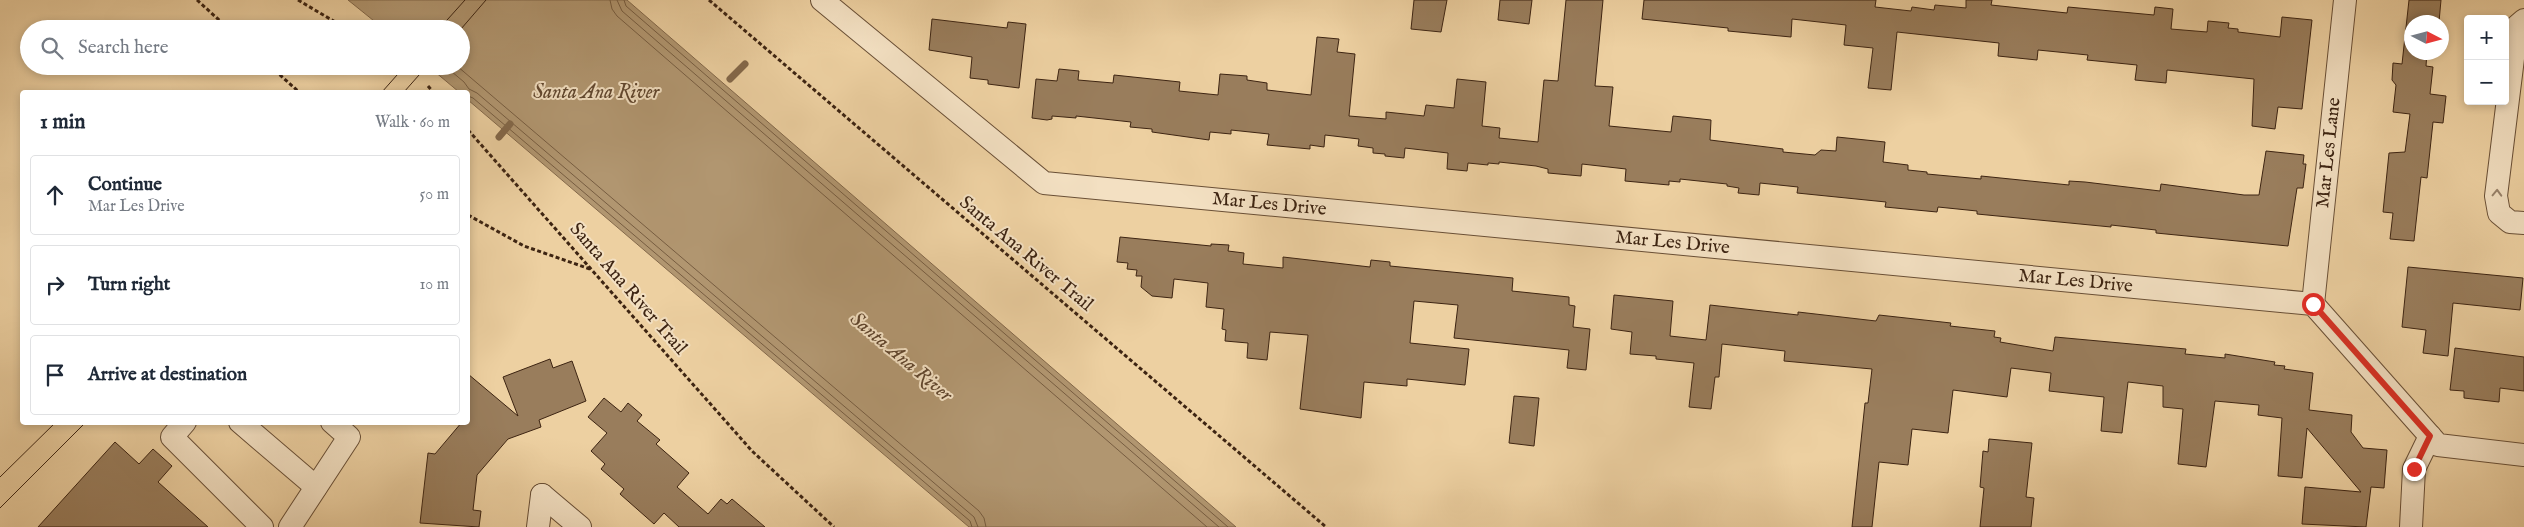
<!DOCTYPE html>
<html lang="en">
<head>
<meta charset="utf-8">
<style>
  :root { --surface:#fff; --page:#f6f6f7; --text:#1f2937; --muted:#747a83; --line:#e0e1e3 }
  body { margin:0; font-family:"IM FELL English",serif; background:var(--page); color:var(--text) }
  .controls { position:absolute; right:15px; top:15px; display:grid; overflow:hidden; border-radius:5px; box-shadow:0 2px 8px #0003 }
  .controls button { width:45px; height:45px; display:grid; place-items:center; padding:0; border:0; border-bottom:1px solid var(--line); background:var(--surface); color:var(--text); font:25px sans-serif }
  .compass { position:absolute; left:2404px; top:15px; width:45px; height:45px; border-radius:50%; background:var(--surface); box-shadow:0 2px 8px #0003; rotate:96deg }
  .stop { position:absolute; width:15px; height:15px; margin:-11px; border:4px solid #d93025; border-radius:50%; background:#fff }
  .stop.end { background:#d93025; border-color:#fff; box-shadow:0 1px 5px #0008 }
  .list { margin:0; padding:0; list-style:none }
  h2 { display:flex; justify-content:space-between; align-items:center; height:65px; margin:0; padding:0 20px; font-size:21px }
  h2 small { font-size:16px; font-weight:400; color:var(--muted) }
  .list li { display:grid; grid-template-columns:32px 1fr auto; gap:15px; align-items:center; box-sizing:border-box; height:80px; margin:0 10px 10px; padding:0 10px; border:1px solid var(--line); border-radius:5px }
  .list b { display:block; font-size:19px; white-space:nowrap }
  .list p { margin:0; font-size:16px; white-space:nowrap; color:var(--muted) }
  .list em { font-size:16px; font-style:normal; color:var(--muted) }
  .icon { flex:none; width:28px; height:28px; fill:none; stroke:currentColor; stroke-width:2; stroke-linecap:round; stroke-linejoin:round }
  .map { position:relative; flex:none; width:2524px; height:527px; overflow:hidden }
  .search { position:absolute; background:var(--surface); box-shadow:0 2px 8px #0003; left:20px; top:20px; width:450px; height:55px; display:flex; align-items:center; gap:12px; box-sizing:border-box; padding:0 18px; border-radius:28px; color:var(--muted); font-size:19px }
  .panel { position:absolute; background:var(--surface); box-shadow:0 2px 8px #0003; left:20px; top:90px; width:450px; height:335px; border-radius:5px }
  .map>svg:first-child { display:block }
</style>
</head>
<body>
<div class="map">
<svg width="2524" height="527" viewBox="0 0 2524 527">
  <rect width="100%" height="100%" fill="#edd0a1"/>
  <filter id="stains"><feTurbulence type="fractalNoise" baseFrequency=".004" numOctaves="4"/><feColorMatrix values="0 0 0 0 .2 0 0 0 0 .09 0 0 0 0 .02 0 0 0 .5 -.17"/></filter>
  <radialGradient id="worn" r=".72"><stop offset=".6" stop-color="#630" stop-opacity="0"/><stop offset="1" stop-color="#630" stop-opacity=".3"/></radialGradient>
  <path fill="#b19670" stroke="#83684a" d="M348 0H627L1236 527H969L468 100V92H459L428 66H461V29H384Z"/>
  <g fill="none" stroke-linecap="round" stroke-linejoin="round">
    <path stroke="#775d41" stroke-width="1" d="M610 0 612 9 617 16 1207 527
      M617 0 622 11 1219 527
      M624 0 626 6 1228 527
      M445 66 464 82 469 89 477 93 974 517 978 527
      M457 66 979 511 984 518 986 527
      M468 96 473 98 970 521 972 527"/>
    <path stroke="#83684a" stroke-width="7" d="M730 79 745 64
      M499 137 510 124"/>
  </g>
  <path fill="#997d5c" stroke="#3d2412" d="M1414 0H1447L1441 32 1411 29Z
    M1500 0H1532L1529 24 1498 20Z
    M1566 0H1603L1595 86 1613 87 1609 126 1671 132 1673 116 1711 120 1710 140 1783 149V152L1815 155 1821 150 1836 151 1837 137 1885 142 1883 162 1908 165V170L1927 172V174L1981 179V176L2069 185V181L2085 182 2160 191 2161 184 2244 195H2259L2266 151 2304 155 2303 164H2306L2303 188H2297L2288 246 2156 233V230L2111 225V227L1977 214V211L1938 207 1937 212 1885 207 1886 202 1797 193 1798 187 1760 183 1759 195 1738 193 1739 188 1727 186V184L1680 179V182L1669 181V185L1625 181 1626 169 1582 164 1581 176 1548 173V169L1536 166 1499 162V164L1488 163V165L1468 163 1467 171 1447 169 1448 153 1405 148 1404 158 1385 156V154L1373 153V148L1358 146 1359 139 1325 135 1324 147 1310 145V149L1267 145 1269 134 1231 130V134L1210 132 1209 140 1152 132V129L1130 127 1131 122 1076 116V118L1052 116V119L1047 120 1032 118 1036 79 1057 81 1059 69 1079 71 1078 80 1113 83 1114 75 1180 82 1179 91 1218 95 1220 74 1247 76V80L1267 83V90L1311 95 1317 37 1339 39 1337 52 1355 54 1349 116 1386 119V112L1424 116 1426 105 1454 108 1457 79 1486 82 1482 126 1500 128 1499 138 1538 142 1544 80 1558 81Z
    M1644 0H1876L1875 7 1911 11 1912 7 1934 10 1935 5 1966 8V0H1992L1991 5 2067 13 2068 7 2154 15 2155 7 2173 9 2171 29 2207 32 2208 21 2229 23 2228 28 2238 29V32L2280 37 2282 17 2312 20 2302 109 2278 107 2275 129 2252 126 2254 79 2167 70 2166 83 2135 80 2137 65 2087 60 2088 55 2038 50 2037 60 1998 56 1999 43 1897 32 1891 90 1868 88 1873 48 1844 45 1846 25 1792 19 1791 37 1728 31V28L1642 19Z
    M2409 0H2441L2439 22H2412V52H2427L2426 66 2433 67 2430 94 2446 96 2443 123 2433 122 2427 178 2421 177 2414 241 2390 239 2393 213 2383 212 2389 153 2405 152 2410 114 2393 112 2396 85 2392 80 2393 63 2402 64Z
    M932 19 1007 28 1008 22 1026 24 1019 88 988 84V80L970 78 972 57 929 50Z
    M1120 237 1211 246V244L1229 245 1228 251 1244 253 1243 264 1283 268V257L1370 267 1371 260 1390 262V266L1513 278 1512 291 1569 297V305L1575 306 1573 327 1590 329 1586 370 1567 368 1569 350 1454 338 1458 305 1414 301 1410 343 1469 349 1465 385 1407 379V386L1364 382 1361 418 1300 409 1308 335 1270 332 1267 360 1247 358 1248 343 1225 341 1226 330 1222 329 1224 309 1206 307 1208 283 1174 279 1172 298 1152 296 1141 287 1142 276H1136L1137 270 1127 269 1128 263 1117 262Z
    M2408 267 2523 278 2520 310 2453 303 2448 356 2423 353 2426 330 2402 327Z
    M1614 295 1673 301 1670 336 1706 340 1710 305 1798 315V312L1876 321 1879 315 1951 323 1950 326 1995 331 1994 337 2001 338 2000 342 2053 351 2055 337 2186 349 2185 354 2225 358V354L2275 362 2274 365 2285 366 2284 369 2313 373 2309 410 2352 415 2351 432 2363 448 2387 450 2384 488 2371 487 2366 527 2302 524 2305 487 2361 492 2307 428 2302 478 2278 476 2282 418 2258 415 2259 405 2215 401 2206 467 2178 464 2183 409 2163 407V386L2128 382 2122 433 2101 431 2104 397 2049 391 2051 373 2011 368 2007 397 1953 390 1948 433 1912 429 1908 465 1879 462 1872 527H1852L1865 403H1868L1872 369 1784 361 1785 351 1722 344 1719 377H1715L1711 409 1689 407 1694 363 1656 359V356L1630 354 1632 332 1611 329Z
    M2455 348 2524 357V391L2500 388 2499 402 2464 398V391L2450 390Z
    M550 359 553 368 572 361 586 401 539 420 541 427 508 439 477 475 473 510 481 511 479 527 420 523 428 453 435 454 462 422H468V374L518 416 503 377Z
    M1514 396 1539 398 1534 446 1509 443Z
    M604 398 621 412 628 403 642 415 637 421 660 440 656 444 689 473 677 487 708 514 721 499 727 504 732 499 765 527H679L664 513 654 524 620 494 624 489 601 469 605 464 591 451 607 433 588 417Z
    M1989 439 2032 443 2026 497 2034 498 2031 527H1980L1984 488 1980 487 1983 451 1988 452Z
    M115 442 139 464 153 449 172 466 158 482 208 527H38Z"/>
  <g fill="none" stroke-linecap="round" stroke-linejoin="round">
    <defs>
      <g id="minor">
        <path id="s1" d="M822 0 1044 183 2313 304 2438 445 2524 455"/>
        <path d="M2524 20 2517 26 2496 196 2499 213 2510 222 2524 223"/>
        <path id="s2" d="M2313 304 2345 0"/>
        <path d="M185 422 172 437 262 527"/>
        <path d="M240 422 316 487"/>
        <path d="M542 495 580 527"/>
        <path d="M290 527 349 437 332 422"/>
        <path d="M538 527 542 495"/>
        <path d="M2411 527 2414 469 2430 436"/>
      </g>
    </defs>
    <use href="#minor" stroke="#694f36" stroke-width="24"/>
    <path stroke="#3d2412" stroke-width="3" stroke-dasharray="4 2.5" stroke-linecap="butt" d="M197 0 229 29
      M298 0 347 29
      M709 0 1326 527
      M270 66 299 92
      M428 86 433 92
      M468 130 752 451 834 527
      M468 215 524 246 590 269"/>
    <use href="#minor" stroke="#f3e0c2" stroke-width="22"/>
    <path stroke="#3d2412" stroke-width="1" d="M439 29 465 0
      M461 29 486 0
      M382 92 405 66
      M404 92 427 66
      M0 477 56 422
      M0 508 86 422"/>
  </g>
  <defs><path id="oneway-chevron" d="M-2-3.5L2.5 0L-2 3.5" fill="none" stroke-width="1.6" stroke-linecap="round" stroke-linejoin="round" transform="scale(1.25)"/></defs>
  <use stroke="#98826a" href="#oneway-chevron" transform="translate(2497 193) rotate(-88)"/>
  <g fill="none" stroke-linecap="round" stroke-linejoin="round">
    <path stroke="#d93025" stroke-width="6" d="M2313 304 2430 436 2414 469"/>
  </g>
  <g text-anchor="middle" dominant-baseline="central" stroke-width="4" stroke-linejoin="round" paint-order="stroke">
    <g font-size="19" fill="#3d2412" stroke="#f3e0c2">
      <text stroke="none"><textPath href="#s2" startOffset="152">Mar Les Lane</textPath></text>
      <text stroke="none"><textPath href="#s1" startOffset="514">Mar Les Drive</textPath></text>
      <text stroke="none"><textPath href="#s1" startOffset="919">Mar Les Drive</textPath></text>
      <text transform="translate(1026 254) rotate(40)">Santa Ana River Trail</text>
      <text stroke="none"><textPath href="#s1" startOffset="1324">Mar Les Drive</textPath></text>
      <text transform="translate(628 289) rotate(49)">Santa Ana River Trail</text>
    </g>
    <g font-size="20" font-style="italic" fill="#60462e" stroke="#f3e0c2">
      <text x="596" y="92">Santa Ana River</text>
      <text transform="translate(901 357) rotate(40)">Santa Ana River</text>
    </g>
  </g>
  <rect width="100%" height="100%" filter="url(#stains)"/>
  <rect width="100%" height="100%" fill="url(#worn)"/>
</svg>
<div class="controls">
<button>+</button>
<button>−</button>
</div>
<svg class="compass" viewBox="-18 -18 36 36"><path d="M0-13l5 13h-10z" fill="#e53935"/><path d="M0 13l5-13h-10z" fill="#747a83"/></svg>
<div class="stop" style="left:2313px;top:304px"></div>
<div class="stop end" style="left:2414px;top:469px"></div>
<div class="search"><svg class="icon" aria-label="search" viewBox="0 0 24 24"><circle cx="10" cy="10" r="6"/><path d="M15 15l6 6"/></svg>Search here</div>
<section class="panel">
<h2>1 min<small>Walk · 60 m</small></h2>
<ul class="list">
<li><svg class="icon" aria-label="ahead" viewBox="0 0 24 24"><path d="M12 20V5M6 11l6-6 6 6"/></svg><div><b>Continue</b><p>Mar Les Drive</p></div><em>50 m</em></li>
<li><svg class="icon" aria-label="right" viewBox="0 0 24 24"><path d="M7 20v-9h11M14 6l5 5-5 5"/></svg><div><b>Turn right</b></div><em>10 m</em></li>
<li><svg class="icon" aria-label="arrive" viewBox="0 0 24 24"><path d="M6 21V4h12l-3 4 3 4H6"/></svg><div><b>Arrive at destination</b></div></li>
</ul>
</section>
</div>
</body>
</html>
